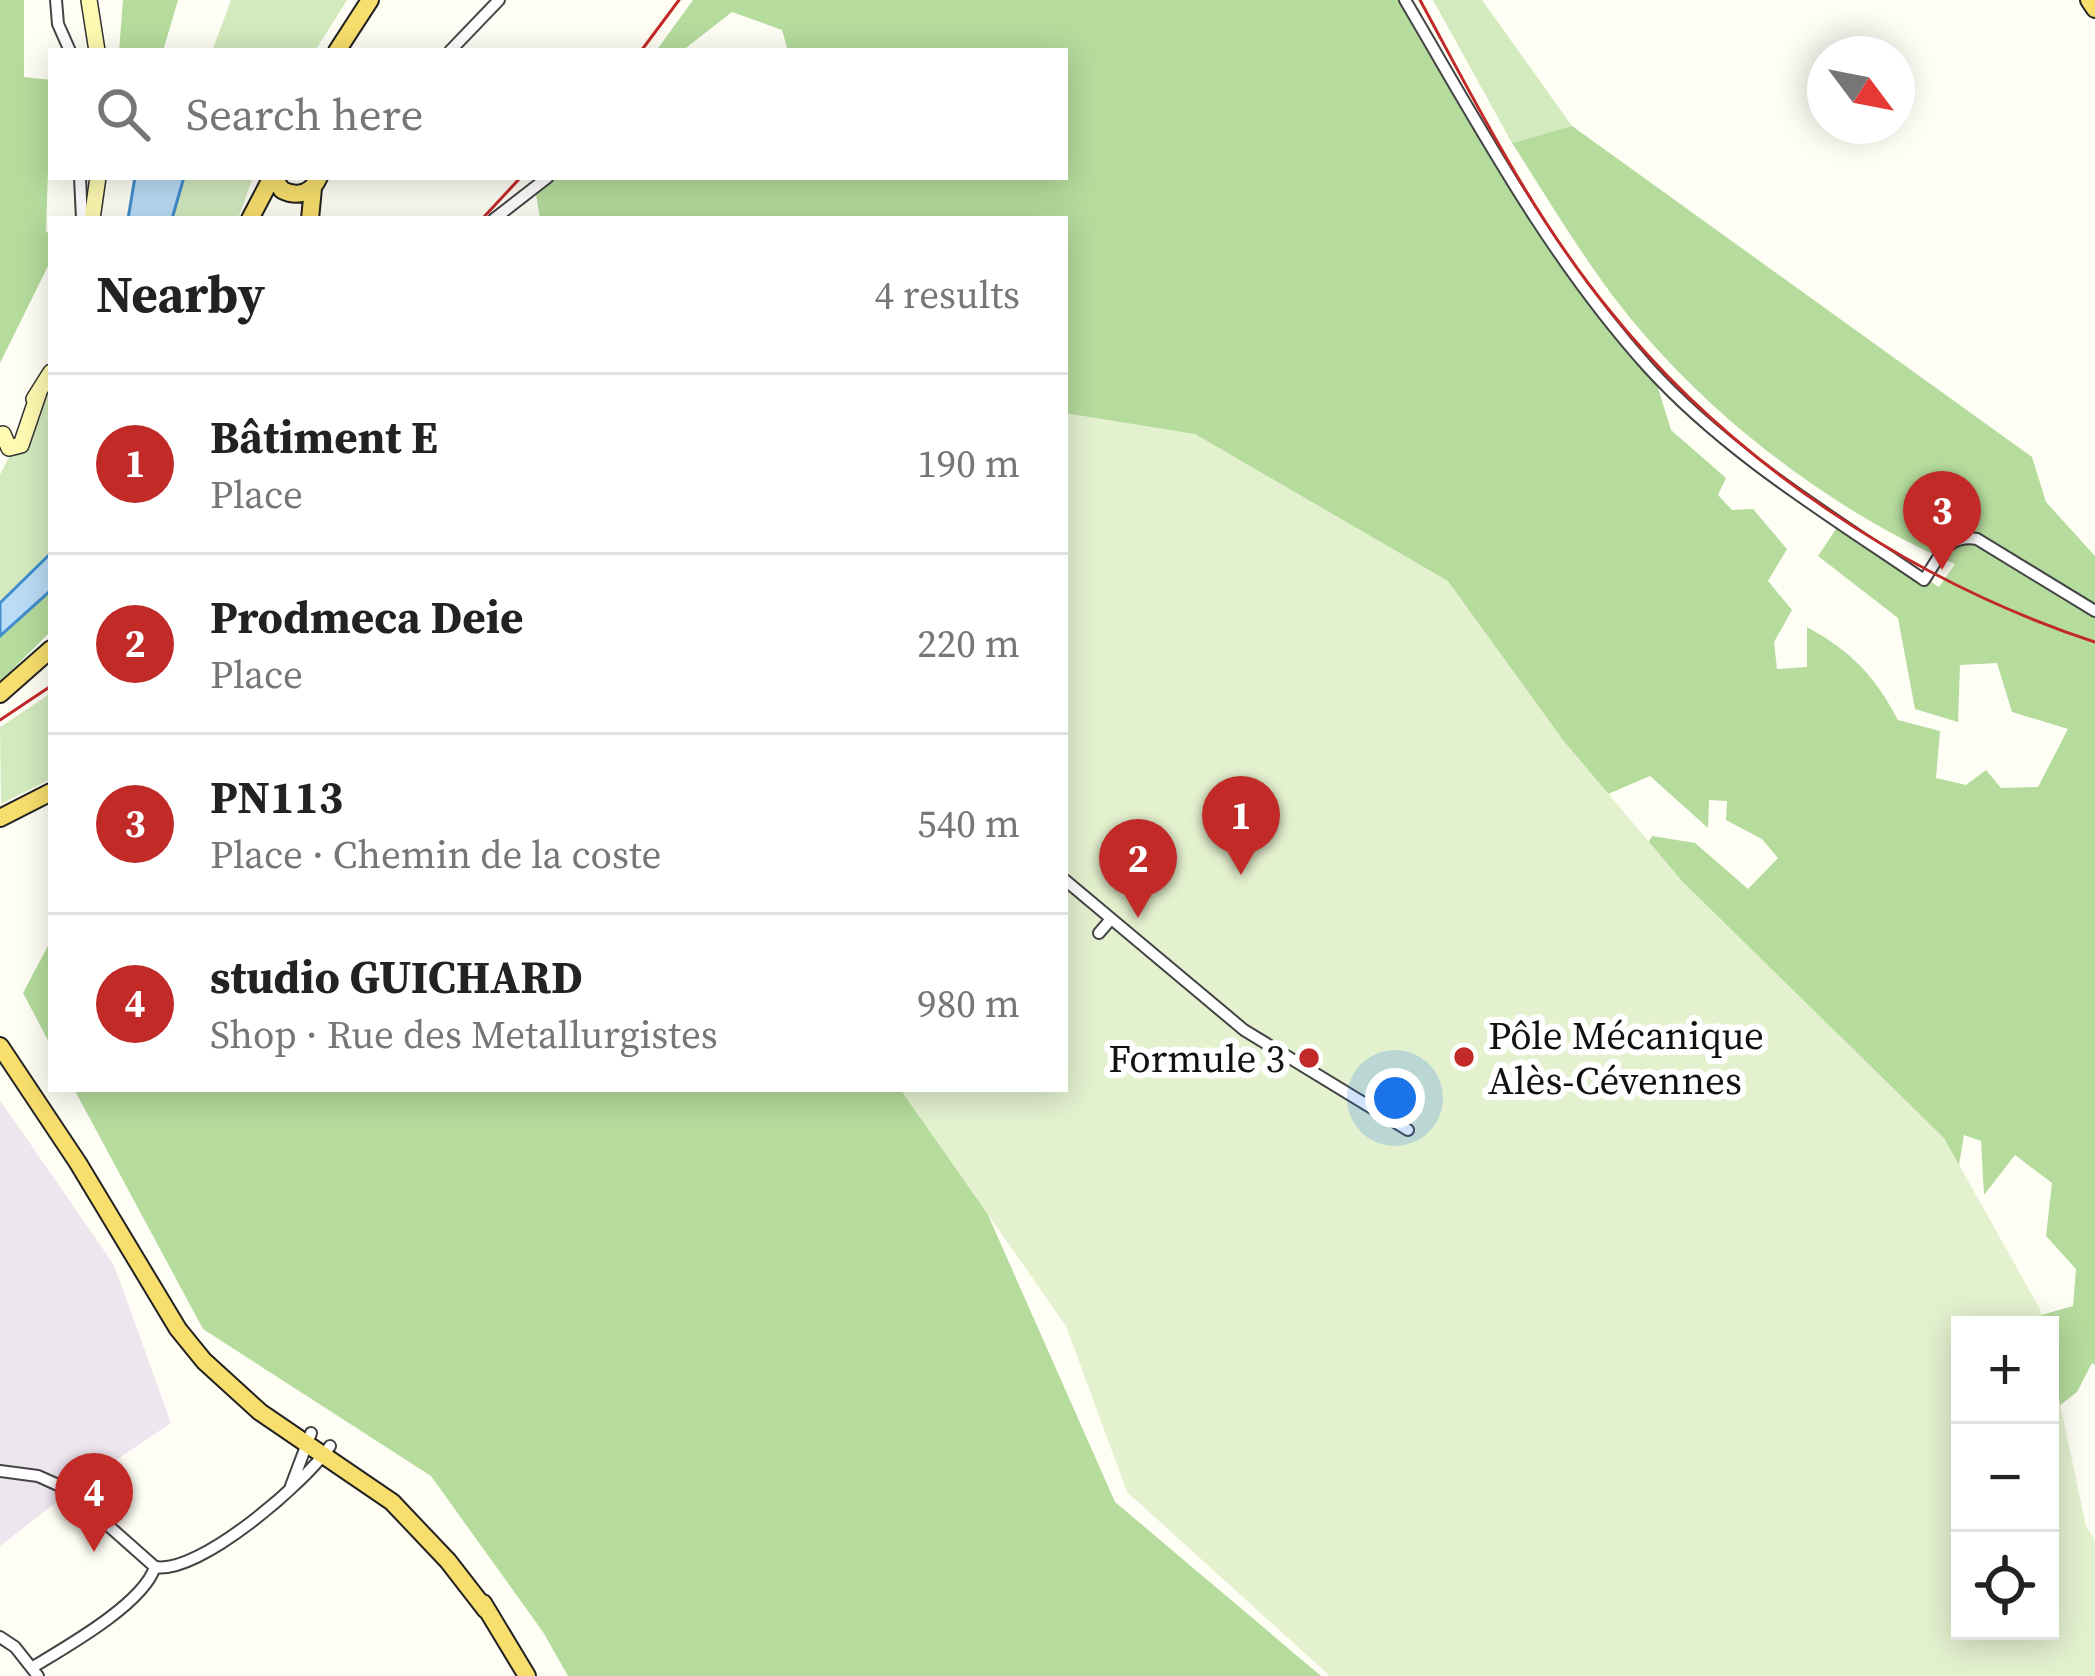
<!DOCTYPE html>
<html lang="en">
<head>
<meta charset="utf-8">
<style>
  :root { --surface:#fff; --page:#f6f6f6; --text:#222; --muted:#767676; --line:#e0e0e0; --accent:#c22a28 }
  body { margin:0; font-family:"Source Serif 4",serif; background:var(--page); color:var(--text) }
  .controls { position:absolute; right:36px; bottom:36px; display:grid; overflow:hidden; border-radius:0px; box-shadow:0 6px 30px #0003 }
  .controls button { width:108px; height:108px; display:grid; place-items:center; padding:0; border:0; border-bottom:3px solid var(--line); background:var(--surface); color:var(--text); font:60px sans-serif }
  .compass { position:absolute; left:1807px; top:36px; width:108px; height:108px; border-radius:50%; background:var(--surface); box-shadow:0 6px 30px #0003; rotate:122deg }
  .you { position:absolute; left:1395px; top:1098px; width:42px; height:42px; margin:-30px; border:9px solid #fff; border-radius:50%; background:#1a73e8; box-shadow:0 0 0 18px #1a73e833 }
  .badge { display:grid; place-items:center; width:78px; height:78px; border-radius:50%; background:var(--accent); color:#fff; font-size:39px; font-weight:700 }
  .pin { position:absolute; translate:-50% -99px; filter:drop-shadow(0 3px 6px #0008) }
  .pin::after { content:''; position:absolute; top:63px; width:42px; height:36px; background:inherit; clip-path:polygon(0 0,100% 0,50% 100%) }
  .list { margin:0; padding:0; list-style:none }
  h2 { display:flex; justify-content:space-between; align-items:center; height:156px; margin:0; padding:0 48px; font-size:51px }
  h2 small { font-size:39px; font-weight:400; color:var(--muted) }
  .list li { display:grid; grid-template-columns:78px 1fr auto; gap:36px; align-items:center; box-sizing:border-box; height:180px; padding:0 48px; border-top:3px solid var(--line) }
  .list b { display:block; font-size:45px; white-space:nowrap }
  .list p { margin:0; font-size:39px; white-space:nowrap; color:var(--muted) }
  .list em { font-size:39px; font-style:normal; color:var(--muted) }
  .icon { flex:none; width:66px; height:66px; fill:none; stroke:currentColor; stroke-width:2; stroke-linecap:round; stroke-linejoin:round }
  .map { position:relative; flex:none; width:2095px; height:1676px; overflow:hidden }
  .search { position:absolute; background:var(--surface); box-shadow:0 6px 30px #0003; left:48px; top:48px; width:1020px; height:132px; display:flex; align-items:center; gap:30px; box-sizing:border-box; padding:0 42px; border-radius:0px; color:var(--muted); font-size:45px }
  .panel { position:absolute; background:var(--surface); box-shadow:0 6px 30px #0003; left:48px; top:216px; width:1020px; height:876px; border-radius:0px }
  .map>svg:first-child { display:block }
</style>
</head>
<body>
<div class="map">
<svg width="2095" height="1676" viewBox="0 0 2095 1676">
  <rect width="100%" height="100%" fill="#fffef5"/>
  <path fill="#eee6ef" d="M0 1100 114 1265 171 1423 79 1485 0 1546Z"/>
  <path fill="#d2eabe" d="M231 0H347L315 51H212Z
    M1433 0H1482L1572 126 1512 143Z
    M184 177H253L238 219H172Z
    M51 384V553L0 603V475L9 457 27 447 31 425Z
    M51 693V779L1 804 0 727Z"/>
  <path fill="#b5db9d" d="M0 0H24V77L51 80 46 232 51 233V260L0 363Z
    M123 0H178L163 51H119Z
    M693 0H1411L1539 227 1658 388 1671 430 1726 478 1718 495 1732 510 1753 509 1787 549 1768 581 1792 610 1774 642 1777 669 1807 667V627C1852 652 1874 675 1898 720L1940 731 1936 778 1966 785 1986 770 2001 788 2038 787 2068 729 2012 712 1997 663 1960 665 1958 722 1915 709 1898 618 1818 556 1840 523 1939 587 1955 564C1822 507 1686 399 1602 281 1570 237 1542 189 1512 143L1572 126 2032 457 2046 502 2095 556V1365L2092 1363 2077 1392 2050 1413V1325H2028L2034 1317 2073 1306 2076 1269 2046 1236 2052 1183 2015 1155 1984 1195 1981 1141 1964 1135 1958 1171 1645 849 1652 836 1695 843 1748 889 1778 858 1762 839 1726 820 1727 801 1709 800 1708 828 1650 776 1601 797 1065 599V219H540L536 194 557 177H1065V51H788L782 30 732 12 682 51H656Z
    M51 574V631L0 682V634Z
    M51 940V1046L23 993Z
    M74 1089H919L988 1215 1115 1502 1321 1676H568L543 1632 431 1476 203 1329Z"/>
  <path fill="#e4f1cf" d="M1065 413 1195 434 1448 581 1563 740 1683 882 1944 1138 2040 1309 2043 1325H1960V1631H2050V1357L2086 1526 2095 1540V1676H1330L1127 1492 1066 1326 900 1089H1065Z"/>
  <path fill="#badcf6" stroke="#418dcd" stroke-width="3" d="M135 177H184L172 219H128Z
    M51 553V590L0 636V603Z"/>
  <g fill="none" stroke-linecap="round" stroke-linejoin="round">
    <defs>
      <path id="street" d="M56 0 58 24 70 51
        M1405 0C1480 127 1549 257 1648 367 1726 453 1829 515 1924 580 1939 558 1946 534 1977 539L2095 611
        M450 51 499 0
        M80 177 82 219
        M494 219 548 177
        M1065 880 1244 1030 1408 1130
        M1099 933 1111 919
        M0 1471 38 1476 67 1489 155 1567
        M291 1486 311 1433
        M155 1567C199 1575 306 1482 330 1446
        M0 1637 15 1647 38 1676
        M33 1667C66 1647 143 1604 155 1567"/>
      <path id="secondary" d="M89 0 97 51
        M92 219 98 177
        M34 399 51 372
        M3 434 9 448 21 445 39 392"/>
      <path id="primary" d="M2089 0 2095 9
        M337 51 370 0
        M273 177 282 190C298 198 312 193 319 177
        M250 219 272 177
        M310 219 313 188
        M0 694 51 649
        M0 818 51 792
        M0 1046 78 1163 178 1329 204 1361 260 1412 392 1502 448 1561 486 1610
        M483 1603 527 1676"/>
    </defs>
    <use href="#street" stroke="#444" stroke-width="14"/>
    <use href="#secondary" stroke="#333" stroke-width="18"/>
    <use href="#primary" stroke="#222" stroke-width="20"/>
    <use href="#street" stroke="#fff" stroke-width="10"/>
    <use href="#secondary" stroke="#fefab1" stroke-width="15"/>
    <use href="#primary" stroke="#f7de6d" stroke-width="16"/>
    <path stroke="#c22a28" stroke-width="3" d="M1420 0C1478 107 1533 217 1610 311 1731 462 1912 582 2095 642
      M641 51 679 0
      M482 219 521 177
      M0 720 51 686"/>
  </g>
  <g fill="#c22a28" stroke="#fff" stroke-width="4.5">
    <circle cx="1464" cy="1057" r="12"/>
    <circle cx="1309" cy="1058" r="12"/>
  </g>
  <g text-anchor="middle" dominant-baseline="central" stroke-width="12" stroke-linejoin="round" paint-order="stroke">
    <g font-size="39" fill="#111" stroke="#fff" text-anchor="start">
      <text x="1488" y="1035">Pôle Mécanique<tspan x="1488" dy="45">Alès-Cévennes</tspan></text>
      <text x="1285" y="1058" text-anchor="end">Formule 3</text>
    </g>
  </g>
</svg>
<div class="controls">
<button>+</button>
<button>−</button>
<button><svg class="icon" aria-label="locate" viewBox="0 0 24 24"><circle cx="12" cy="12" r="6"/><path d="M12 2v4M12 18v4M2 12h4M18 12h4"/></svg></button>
</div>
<svg class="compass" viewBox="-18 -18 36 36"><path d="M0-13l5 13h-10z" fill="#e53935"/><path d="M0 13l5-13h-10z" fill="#767676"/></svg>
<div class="you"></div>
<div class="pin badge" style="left:1241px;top:875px">1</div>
<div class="pin badge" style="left:1138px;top:918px">2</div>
<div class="pin badge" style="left:1942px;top:570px">3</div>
<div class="pin badge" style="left:94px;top:1552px">4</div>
<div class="search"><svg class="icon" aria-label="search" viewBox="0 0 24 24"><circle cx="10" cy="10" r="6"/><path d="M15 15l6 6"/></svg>Search here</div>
<section class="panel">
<h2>Nearby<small>4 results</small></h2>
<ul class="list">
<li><span class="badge">1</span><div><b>Bâtiment E</b><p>Place</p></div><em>190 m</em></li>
<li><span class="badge">2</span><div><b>Prodmeca Deie</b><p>Place</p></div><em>220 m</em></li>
<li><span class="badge">3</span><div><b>PN113</b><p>Place · Chemin de la coste</p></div><em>540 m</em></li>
<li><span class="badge">4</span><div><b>studio GUICHARD</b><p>Shop · Rue des Metallurgistes</p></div><em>980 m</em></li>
</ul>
</section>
</div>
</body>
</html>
